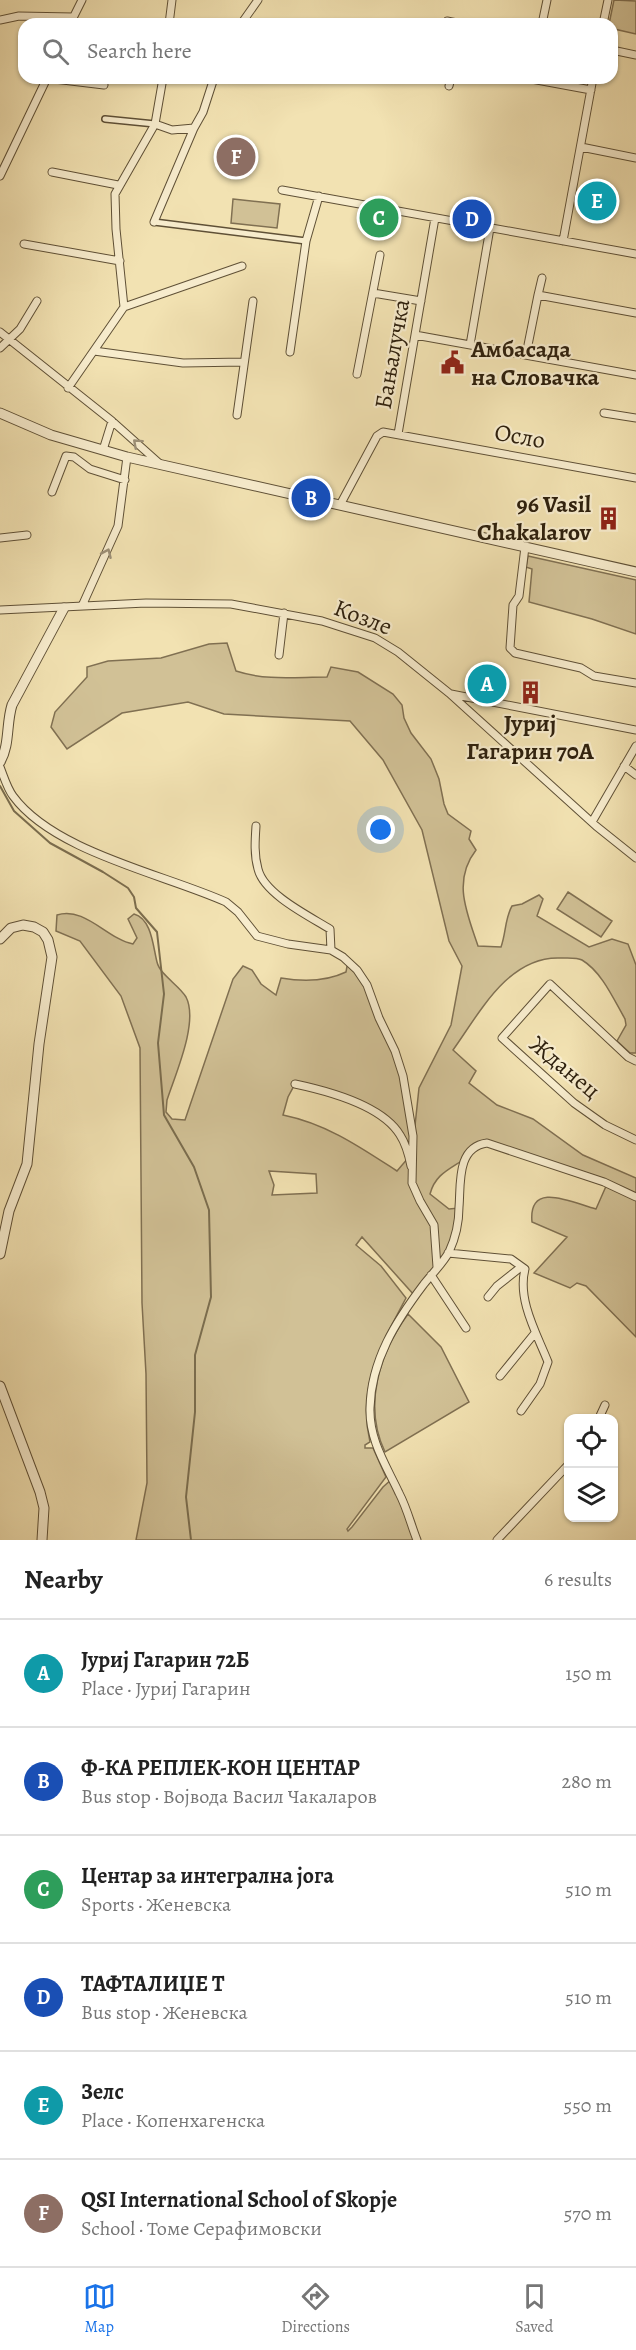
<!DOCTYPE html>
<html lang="en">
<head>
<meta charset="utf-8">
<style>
  :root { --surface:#fff; --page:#f2f2f2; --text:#222; --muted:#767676; --line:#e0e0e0; --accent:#1a73e8 }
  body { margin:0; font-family:Alegreya,serif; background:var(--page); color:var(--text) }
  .controls { position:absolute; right:18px; bottom:18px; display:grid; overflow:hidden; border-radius:12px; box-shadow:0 2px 4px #0004 }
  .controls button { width:54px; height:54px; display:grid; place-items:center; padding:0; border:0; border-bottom:2px solid var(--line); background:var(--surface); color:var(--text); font:30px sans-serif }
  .you { position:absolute; left:381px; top:830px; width:21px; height:21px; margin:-15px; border:4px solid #fff; border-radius:50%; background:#1a73e8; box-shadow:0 0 0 9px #1a73e833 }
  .badge { display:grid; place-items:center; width:39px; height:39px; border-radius:50%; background:var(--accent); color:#fff; font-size:20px; font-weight:700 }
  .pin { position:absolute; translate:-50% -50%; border:3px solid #fff; box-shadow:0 2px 6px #0006 }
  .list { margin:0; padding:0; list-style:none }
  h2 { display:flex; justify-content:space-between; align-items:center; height:78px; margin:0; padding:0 24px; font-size:26px }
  h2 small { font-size:20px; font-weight:400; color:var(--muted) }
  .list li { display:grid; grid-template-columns:39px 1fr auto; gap:18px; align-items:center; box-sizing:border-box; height:108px; padding:0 24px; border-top:2px solid var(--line) }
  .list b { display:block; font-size:22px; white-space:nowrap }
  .list p { margin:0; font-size:20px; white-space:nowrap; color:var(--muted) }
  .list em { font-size:20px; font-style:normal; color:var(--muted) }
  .icon { flex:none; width:33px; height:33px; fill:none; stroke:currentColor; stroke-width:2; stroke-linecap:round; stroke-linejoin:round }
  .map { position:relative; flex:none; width:636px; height:1540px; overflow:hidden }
  .search { position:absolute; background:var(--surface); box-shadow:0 2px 4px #0004; left:18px; right:18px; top:18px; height:66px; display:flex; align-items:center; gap:15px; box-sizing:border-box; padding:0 21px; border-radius:18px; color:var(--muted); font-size:22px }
  .sheet { height:726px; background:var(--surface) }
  nav { display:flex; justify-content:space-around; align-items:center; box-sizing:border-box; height:84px; border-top:2px solid var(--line); background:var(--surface); font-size:16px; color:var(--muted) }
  nav a { display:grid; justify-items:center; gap:3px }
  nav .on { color:var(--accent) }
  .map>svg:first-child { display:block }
</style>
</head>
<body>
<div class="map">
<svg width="636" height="1540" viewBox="0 0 636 1540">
  <rect width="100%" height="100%" fill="#f2e2b2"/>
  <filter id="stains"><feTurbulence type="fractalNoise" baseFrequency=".00333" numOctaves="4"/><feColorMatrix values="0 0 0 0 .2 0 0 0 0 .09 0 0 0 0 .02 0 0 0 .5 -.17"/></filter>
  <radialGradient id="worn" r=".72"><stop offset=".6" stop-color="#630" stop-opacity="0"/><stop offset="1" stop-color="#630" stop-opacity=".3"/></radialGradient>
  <path fill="#d1c196" stroke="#807052" stroke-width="1.5" fill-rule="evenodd" d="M614 0 636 1V34L614 29 612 36V24H609Z
    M233 199 280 204 277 228 231 223Z
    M528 556 636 580V634L592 619 529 602 532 569 526 567Z
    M227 643 236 671C267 681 295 677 327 677L331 667 358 672 393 694 402 705 404 718 411 733 431 759 439 779 444 804 448 814 471 831 469 839 476 850C452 881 467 913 478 946L501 947C506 933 505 918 512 906L522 904 539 895 543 899 537 916 589 947 612 939 628 944 636 965V1053H630L617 1041 626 1025 625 1019C614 1000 602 972 582 960 577 957 566 958 560 958 508 956 479 1014 453 1050L476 1071 469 1083 497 1105 533 1119 583 1155 636 1178V1337L586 1286 577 1283 570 1288 534 1273 567 1237 532 1222C528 1179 575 1204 596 1209L607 1184 481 1144C475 1149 470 1156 463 1160 448 1170 435 1175 430 1194L449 1209 459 1208 448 1253 415 1296 362 1237 356 1245 381 1266 406 1298C381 1345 357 1386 370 1442L365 1445V1448H373L386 1477 347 1529 348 1531 352 1527 383 1487 392 1479 417 1540H136L147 1483 146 1374 142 1303 140 1048 121 996 80 941 56 931 57 915C85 906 107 939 133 944L137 938 128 919 134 914C152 919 153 947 157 962 160 975 179 985 186 997 199 1022 175 1075 167 1100L166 1112 172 1119 185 1120 233 979 243 966 252 970 261 984 276 995 281 978C304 982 325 982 346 972L348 961 357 970 395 1051 414 1135 419 1088 451 1025 462 966 449 941 422 830 383 760 350 721 224 714 188 702 122 713 67 749 51 727 55 712 87 677V667L108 661 161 658 209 644ZM295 1084 357 1104 395 1127 409 1157 397 1171C360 1147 327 1124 283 1115L288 1097ZM269 1171 316 1174 317 1193 272 1195 274 1185Z
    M568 892 612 921 601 937 557 909Z
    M408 1314 441 1347 469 1402 385 1452C363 1406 379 1354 408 1314Z"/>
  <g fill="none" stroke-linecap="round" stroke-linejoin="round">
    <path stroke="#7b6d4e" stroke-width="2" d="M0 786 14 811 50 843 103 872 128 888 134 897 136 908 157 932 164 994 158 1043 164 1115 194 1167 209 1210 211 1297 195 1355V1412L186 1497 191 1540"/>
    <defs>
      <path id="pedestrian" d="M105 119 155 124
        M154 222 306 241"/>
      <path id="minor" d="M0 20 19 16 73 17
        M447 21 462 24
        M70 24 82 0
        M169 24 172 0
        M241 24 258 0
        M542 24 547 0
        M603 24 608 0
        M612 50 636 55
        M46 78 104 85
        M526 78 591 90
        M449 86 451 78
        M155 124 172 130 194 128 203 112 214 78
        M581 147 636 158
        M52 172 118 185
        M0 176 47 78
        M282 190 636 254
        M154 222 194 128
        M563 241 593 78
        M24 244 120 261
        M373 293 421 301
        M538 295 542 278
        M124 307 242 266
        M0 332 112 421 159 463
        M415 335 636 375
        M470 345 490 228
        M0 348 20 329 37 301
        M94 351 183 363 244 362
        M290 352 306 241 319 196
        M526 355 538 295 636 313
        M357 374 380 255
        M68 388 124 307 116 229 115 194 155 124 163 78
        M604 413 636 418
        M237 415 253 301
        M398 434 435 218
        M103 450 112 421
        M52 492 66 456 74 457 90 469 125 480
        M340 505 377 436 383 432 636 478
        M0 538 27 535
        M525 547 519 596 513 605 510 648 515 653 581 668 594 676 636 683
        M82 606 118 526 127 457
        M0 610 146 603 231 604 322 621 375 638 398 652 449 693 596 826 636 858
        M279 655 284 613
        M451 694 636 730
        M624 766 636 775
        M0 767C4 777 7 788 13 796 54 852 164 874 226 902L238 912 257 936 288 944 331 950 330 929C309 916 264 894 258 869 254 855 255 841 256 826
        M592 822 636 746
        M331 950 343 957 357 970 367 985 379 1018 395 1051 403 1076 413 1136 412 1183 420 1201 434 1225 437 1267
        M636 1061 628 1057 550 984 502 1038 574 1103 605 1125 636 1140
        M295 1084C328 1091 382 1105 400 1135 406 1144 409 1156 411 1166
        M448 1253 511 1259 525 1269C517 1300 537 1334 548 1362L540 1384 521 1411
        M431 1275 466 1328
        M488 1297 497 1286 521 1267
        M500 1376 535 1333
        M599 1418 605 1405
        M417 1540C411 1525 407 1508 399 1493 386 1465 369 1440 370 1408 371 1360 396 1321 424 1284 432 1274 443 1263 449 1252 455 1239 459 1222 459 1207 461 1185 456 1147 487 1143L604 1182 636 1197
        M497 1540 568 1465"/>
      <path id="tertiary" d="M0 413 51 435 127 457 636 572
        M0 762C10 745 6 724 12 705L64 608
        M0 939 11 928 23 925 34 927 43 932 48 940 52 957 39 1044 27 1164 9 1211 0 1254
        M0 1386 40 1492 44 1508 42 1540"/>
    </defs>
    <use href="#pedestrian" stroke="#5f5036" stroke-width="8"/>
    <use href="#minor" stroke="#5f5036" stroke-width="9"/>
    <use href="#tertiary" stroke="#5f5036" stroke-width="11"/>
    <use href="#pedestrian" stroke="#f7eccd" stroke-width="5"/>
    <use href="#minor" stroke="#f7eccd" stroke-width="7"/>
    <use href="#tertiary" stroke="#f7eccd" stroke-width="9"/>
  </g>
  <defs><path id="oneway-chevron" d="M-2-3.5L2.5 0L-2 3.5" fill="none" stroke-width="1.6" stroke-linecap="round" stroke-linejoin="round" transform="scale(1.5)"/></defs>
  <g stroke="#9d9077">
    <use href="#oneway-chevron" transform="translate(137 443) rotate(-138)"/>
    <use href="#oneway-chevron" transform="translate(107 553) rotate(-66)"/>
  </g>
  <defs>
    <symbol id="civic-bare" viewBox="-9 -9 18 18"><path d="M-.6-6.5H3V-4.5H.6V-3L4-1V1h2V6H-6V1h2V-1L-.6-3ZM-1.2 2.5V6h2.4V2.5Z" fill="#8f2418" stroke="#f7eccd" stroke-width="2.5" paint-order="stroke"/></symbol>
    <symbol id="building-bare" viewBox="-9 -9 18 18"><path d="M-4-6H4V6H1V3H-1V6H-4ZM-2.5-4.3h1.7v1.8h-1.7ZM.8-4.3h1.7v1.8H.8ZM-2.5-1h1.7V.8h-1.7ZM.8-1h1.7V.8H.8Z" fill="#8f2418" stroke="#f7eccd" stroke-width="2.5" paint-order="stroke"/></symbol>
  </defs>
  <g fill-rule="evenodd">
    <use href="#civic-bare" x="436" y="346" width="33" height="33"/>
    <use href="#building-bare" x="592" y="502" width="33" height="33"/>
    <use href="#building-bare" x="514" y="676" width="33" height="33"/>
  </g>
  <g text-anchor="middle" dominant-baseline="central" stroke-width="4.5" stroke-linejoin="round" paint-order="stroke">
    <g font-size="24" font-weight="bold" fill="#2e200d" stroke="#f7eccd" text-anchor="start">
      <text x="471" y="349">Амбасада<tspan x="471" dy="28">на Словачка</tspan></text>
      <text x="591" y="504" text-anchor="end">96 Vasil<tspan x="591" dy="28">Chakalarov</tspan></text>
      <text x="530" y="723" text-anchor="middle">Јуриј<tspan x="530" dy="28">Гагарин 70А</tspan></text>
    </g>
    <g font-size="24" fill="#2e200d" stroke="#f7eccd">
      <text transform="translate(392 354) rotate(-80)">Бањалучка</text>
      <text transform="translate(520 436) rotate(10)">Осло</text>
      <text transform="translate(363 617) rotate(21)">Козле</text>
      <text transform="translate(565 1067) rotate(40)">Жданец</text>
    </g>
  </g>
  <rect width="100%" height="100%" filter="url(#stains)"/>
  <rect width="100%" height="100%" fill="url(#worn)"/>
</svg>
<div class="controls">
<button><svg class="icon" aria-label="locate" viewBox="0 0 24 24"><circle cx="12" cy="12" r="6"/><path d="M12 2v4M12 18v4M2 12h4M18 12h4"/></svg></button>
<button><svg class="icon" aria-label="layers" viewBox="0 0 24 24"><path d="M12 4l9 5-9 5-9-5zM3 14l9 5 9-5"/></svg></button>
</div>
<div class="you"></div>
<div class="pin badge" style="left:487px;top:684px;background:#0f9aa8">A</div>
<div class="pin badge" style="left:311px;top:498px;background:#1a4fb4">B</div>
<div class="pin badge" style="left:379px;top:218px;background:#2e9e5b">C</div>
<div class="pin badge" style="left:472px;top:219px;background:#1a4fb4">D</div>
<div class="pin badge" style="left:597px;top:201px;background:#0f9aa8">E</div>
<div class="pin badge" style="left:236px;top:157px;background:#8d6e63">F</div>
<div class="search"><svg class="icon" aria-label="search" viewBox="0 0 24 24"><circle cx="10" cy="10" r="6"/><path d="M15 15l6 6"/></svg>Search here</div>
</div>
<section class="sheet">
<h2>Nearby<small>6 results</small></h2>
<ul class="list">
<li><span class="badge" style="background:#0f9aa8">A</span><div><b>Јуриј Гагарин 72Б</b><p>Place · Јуриј Гагарин</p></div><em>150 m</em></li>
<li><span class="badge" style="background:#1a4fb4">B</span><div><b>Ф-КА РЕПЛЕК-КОН ЦЕНТАР</b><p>Bus stop · Војвода Васил Чакаларов</p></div><em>280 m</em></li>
<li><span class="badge" style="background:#2e9e5b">C</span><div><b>Центар за интегрална јога</b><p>Sports · Женевска</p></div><em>510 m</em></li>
<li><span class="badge" style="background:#1a4fb4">D</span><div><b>ТАФТАЛИЏЕ Т</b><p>Bus stop · Женевска</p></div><em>510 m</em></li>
<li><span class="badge" style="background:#0f9aa8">E</span><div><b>Зелс</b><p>Place · Копенхагенска</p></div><em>550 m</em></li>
<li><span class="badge" style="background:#8d6e63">F</span><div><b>QSI International School of Skopje</b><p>School · Томе Серафимовски</p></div><em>570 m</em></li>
</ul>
</section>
<nav>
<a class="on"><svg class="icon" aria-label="map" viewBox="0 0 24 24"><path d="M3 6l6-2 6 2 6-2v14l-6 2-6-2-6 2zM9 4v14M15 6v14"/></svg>Map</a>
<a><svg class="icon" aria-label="directions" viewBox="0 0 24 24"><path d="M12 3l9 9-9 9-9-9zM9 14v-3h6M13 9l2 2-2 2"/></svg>Directions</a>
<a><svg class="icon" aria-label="saved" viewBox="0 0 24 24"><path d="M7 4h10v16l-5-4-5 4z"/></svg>Saved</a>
</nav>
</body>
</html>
